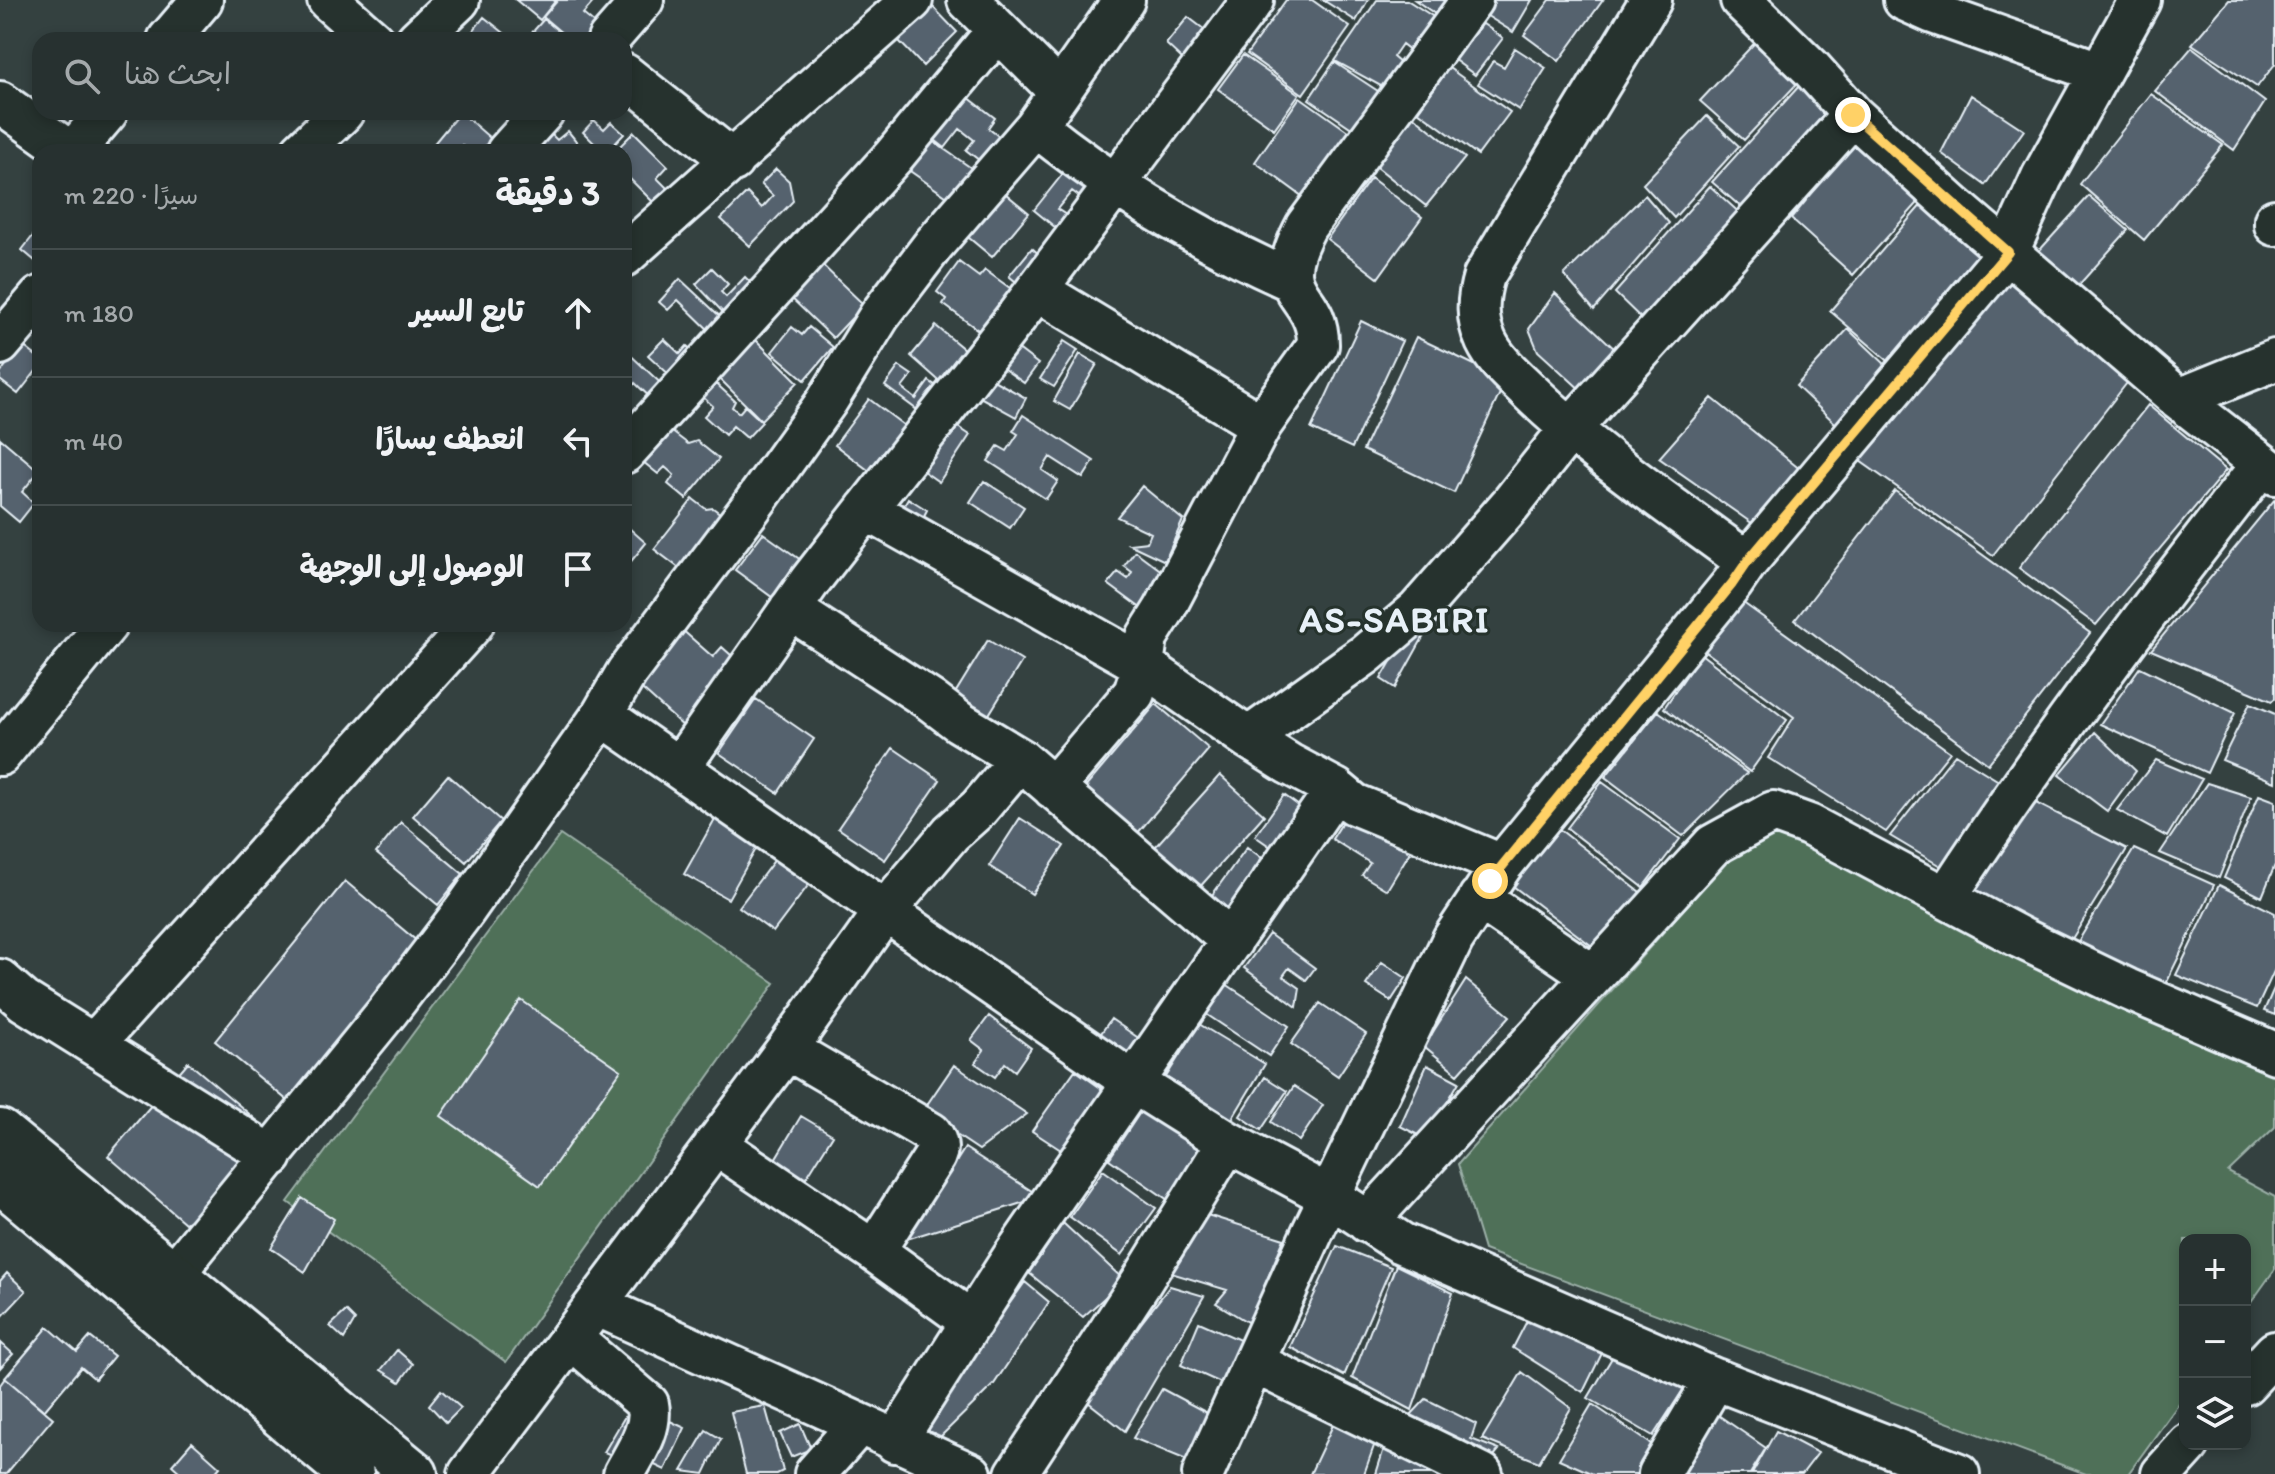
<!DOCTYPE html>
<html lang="ar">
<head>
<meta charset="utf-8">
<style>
  :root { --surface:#273130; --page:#333d3c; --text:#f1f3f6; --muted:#a4a9ab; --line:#434c4c }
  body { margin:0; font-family:Itim,"Playpen Sans Arabic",sans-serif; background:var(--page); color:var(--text); direction:rtl }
  .controls { position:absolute; right:24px; bottom:24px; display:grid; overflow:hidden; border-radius:16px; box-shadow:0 4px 12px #0003 }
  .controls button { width:72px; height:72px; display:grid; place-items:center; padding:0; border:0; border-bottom:2px solid var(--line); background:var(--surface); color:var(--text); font:40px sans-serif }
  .stop { position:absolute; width:24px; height:24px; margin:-18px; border:6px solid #ffd166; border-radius:50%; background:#fff }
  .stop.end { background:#ffd166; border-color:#fff; box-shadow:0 2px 8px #0008 }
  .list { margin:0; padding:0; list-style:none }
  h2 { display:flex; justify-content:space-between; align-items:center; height:104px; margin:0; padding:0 32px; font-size:34px }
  h2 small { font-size:26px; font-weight:400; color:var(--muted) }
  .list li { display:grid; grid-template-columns:52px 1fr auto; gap:24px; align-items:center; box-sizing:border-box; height:128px; padding:0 32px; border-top:2px solid var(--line) }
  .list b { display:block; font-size:30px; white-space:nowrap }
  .list em { font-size:26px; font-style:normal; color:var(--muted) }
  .icon { flex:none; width:44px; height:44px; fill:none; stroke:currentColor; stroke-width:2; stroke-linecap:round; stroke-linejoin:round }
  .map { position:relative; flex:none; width:2275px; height:1474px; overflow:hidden; direction:ltr }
  .search { position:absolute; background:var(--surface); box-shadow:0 4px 12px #0003; left:32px; top:32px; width:600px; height:88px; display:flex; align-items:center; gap:20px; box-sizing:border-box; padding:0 28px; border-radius:24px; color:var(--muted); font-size:30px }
  .panel { position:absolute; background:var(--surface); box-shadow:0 4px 12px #0003; left:32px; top:144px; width:600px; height:488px; border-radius:24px; direction:rtl }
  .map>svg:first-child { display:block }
</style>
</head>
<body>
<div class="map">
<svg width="2275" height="1474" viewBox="0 0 2275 1474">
  <rect width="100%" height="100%" fill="#344140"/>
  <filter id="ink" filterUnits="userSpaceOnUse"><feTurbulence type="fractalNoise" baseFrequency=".0125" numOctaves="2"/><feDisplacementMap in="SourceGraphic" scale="16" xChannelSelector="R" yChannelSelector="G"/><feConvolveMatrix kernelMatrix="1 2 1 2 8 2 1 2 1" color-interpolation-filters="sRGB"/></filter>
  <g filter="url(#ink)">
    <path fill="#4f6f59" stroke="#9cb0a8" stroke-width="2" d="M1768 814 2275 1070V1127L2228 1172 2275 1197V1269L2245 1311V1240H2185V1395L2128 1474H2086L1484 1250 1458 1164Z
      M560 835 775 983 506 1362 288 1202Z"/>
    <path fill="#55626e" stroke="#e8f1f8" stroke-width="2" d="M516 0H556L540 20Z
      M558 0H595L583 14 602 30 593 40H570L543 17Z
      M1286 0H1312L1350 27 1303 94 1247 54Z
      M1323 0H1368L1356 21Z
      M1377 0H1407L1440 21 1415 54 1402 44 1393 57 1407 69 1388 90 1335 61Z
      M1415 0H1458L1444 20Z
      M1492 0H1532L1513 32 1484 14Z
      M1550 0H1603L1559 61 1524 35Z
      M2229 0H2275V64L2257 87 2192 44Z
      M932 6 957 32 923 66 898 40Z
      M484 17 513 40H466Z
      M1188 17 1218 40 1196 72 1166 44Z
      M544 19 569 40H533L529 36Z
      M1476 19 1503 38 1475 75 1449 56Z
      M1764 33 1807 73 1744 140 1700 101Z
      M2192 47 2265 102 2234 150 2155 91Z
      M1515 48 1546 68 1519 110 1478 84 1493 61 1504 67Z
      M1243 55 1299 94 1274 129 1218 89Z
      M1334 62 1384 95 1359 133 1309 99Z
      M1449 68 1510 112 1478 155 1418 111Z
      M1800 85 1838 120 1749 214 1712 182Z
      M964 94 995 118 988 128 1006 142 988 167 966 150 974 140 960 129 945 148 931 137Z
      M2151 94 2223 145 2144 240 2080 184Z
      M1971 95 2024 130 1985 185 1941 153Z
      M1300 97 1352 134 1306 199 1255 162Z
      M460 112 497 144 490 152H470L462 145 457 152H439L432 146Z
      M1411 114 1465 158 1426 206 1372 163Z
      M1707 116 1739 146 1674 218 1643 184Z
      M594 120 604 129 611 122 624 134 607 152H591L588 149 594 143 583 132Z
      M544 127 557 140 568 131 585 152H527Z
      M1862 131 1925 195 1853 275 1791 219Z
      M634 132 668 166 657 178 672 193 658 207 624 173V152H614Z
      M928 138 977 172 956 203 907 169Z
      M1069 166 1094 187 1084 200 1072 191 1057 209 1066 215 1056 228 1034 210Z
      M776 169 789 181 793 201 750 246 721 219 747 193 762 208 773 196 761 184Z
      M1371 178 1422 217 1378 278 1327 239Z
      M1710 186 1744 217 1648 325 1615 293Z
      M999 188 1029 213 992 257 962 232Z
      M1645 195 1669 223 1594 310 1564 275Z
      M2089 196 2128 230 2077 287 2038 252Z
      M1922 204 1981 256 1893 365 1830 311Z
      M40 227V265L22 250Z
      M1032 248 1050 264 1028 292 1009 276Z
      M818 261 864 305 833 338 787 294Z
      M959 262 979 277 985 270 1021 296 989 338 943 304 946 299 937 292Z
      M712 268 728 284 721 292 726 297 745 277 762 294 733 323 696 284Z
      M2013 278 2130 379 1993 555 1860 461Z
      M680 279 726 322 718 339 678 300 668 310 659 302Z
      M1555 293 1617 351 1582 391 1538 351 1529 329Z
      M1361 321 1402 341 1352 448 1311 429Z
      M936 326 971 355 945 386 911 356Z
      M792 327 802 335 809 327 833 347 805 380 772 352Z
      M1848 329 1886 365 1836 424 1796 386Z
      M751 335 798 382 761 420 714 373Z
      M1416 337 1506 380 1454 493 1363 450Z
      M664 339 680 354 687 346 701 359 675 380 648 355Z
      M1064 341 1078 350 1054 387 1040 379Z
      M1012 344 1038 364 1024 383 997 364Z
      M22 345 40 359V366L18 394 0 380V373Z
      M624 349 668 390 656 403 635 383 627 391 624 388Z
      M1080 354 1097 364 1070 410 1054 401Z
      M899 366 912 375 902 388 916 399 929 381 946 393 928 418 885 386Z
      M709 377 735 401 732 407 739 413 745 406 762 422 747 438 733 426 725 435 704 416 713 406 696 391Z
      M988 377 1026 398 1016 417 978 396Z
      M1712 398 1801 470 1753 524 1659 458Z
      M869 399 914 433 880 479 835 445Z
      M2148 405 2226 470 2096 625 2019 568Z
      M1023 415 1094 461 1083 478 1050 457 1042 470 1058 481 1046 499 988 461 998 446 1007 451 1018 434 1013 431Z
      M949 421 970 435 939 482 919 468Z
      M663 425 688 444 697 441 719 459 686 499 668 484 674 475 665 467 658 474 637 457Z
      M0 438 39 471 22 492 34 503 19 522 0 506Z
      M984 481 1024 507 1010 528 970 502Z
      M1142 486 1183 520 1165 561 1129 544 1147 542 1151 533 1117 517Z
      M1895 491 2090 633 1988 764 1795 620Z
      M908 498 927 510 916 531 896 519Z
      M693 499 706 509 713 508 725 517 683 571 654 549Z
      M2275 499V698L2272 701 2151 650Z
      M629 528 646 543 628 565 624 562V535Z
      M763 533 812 568 784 606 735 570Z
      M1135 551 1167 575 1142 609 1108 584 1118 572 1128 579 1132 572 1124 566Z
      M1742 602 1950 752 1886 832 1768 758 1794 717 1705 651Z
      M1411 627 1425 634 1395 688 1381 679Z
      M680 628 713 657 722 647 741 664 684 727 633 681Z
      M988 640 1022 661 988 716 954 695Z
      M1701 654 1787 720 1750 772 1664 708Z
      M2140 667 2235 713 2207 773 2100 724Z
      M756 699 814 739 778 793 719 753Z
      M2250 703 2275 714V782L2222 760Z
      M1156 704 1209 749 1131 841 1078 796Z
      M1658 711 1747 773 1683 836 1605 777Z
      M2095 732 2136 771 2107 811 2059 775Z
      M893 748 940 780 885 860 838 828Z
      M1955 754 2002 783 1942 867 1890 836Z
      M2156 760 2202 779 2167 837 2117 810Z
      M448 775 501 821 466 862 413 816Z
      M1220 775 1264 815 1190 898 1146 857Z
      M1602 782 1680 839 1643 887 1567 828Z
      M2207 783 2251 797 2219 878 2160 853Z
      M1284 795 1307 812 1278 852 1255 836Z
      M2259 795 2275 801V865L2262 897 2224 878Z
      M2032 801 2127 849 2067 947 1965 895Z
      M1354 804 1416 842 1387 890 1362 875 1370 863 1332 839Z
      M716 817 760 842 728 899 684 874Z
      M1020 818 1064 846 1032 894 989 866Z
      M401 822 463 874 438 905 376 853Z
      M1559 829 1640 892 1596 949 1513 886Z
      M1247 847 1273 866 1233 921 1207 902Z
      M2134 849 2214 885 2166 983 2076 945Z
      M782 850 816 875 773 932 739 907Z
      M345 881 418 942 288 1101 215 1041Z
      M2219 885 2275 913V969L2257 1008 2176 975Z
      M1269 934 1315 968 1306 980 1289 968 1283 976 1300 988 1297 1007 1244 968Z
      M1382 962 1406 978 1391 1001 1366 985Z
      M1466 980 1510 1016 1458 1074 1424 1046Z
      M1226 984 1289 1026 1269 1056 1206 1014Z
      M2275 986V1015L2264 1011Z
      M521 1000 621 1070 540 1186 441 1116Z
      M1320 1003 1366 1034 1338 1076 1291 1044Z
      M989 1016 1031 1048 1015 1071 1005 1063 995 1077 975 1063 984 1050 971 1040Z
      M1111 1019 1150 1046 1137 1066 1097 1039Z
      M1199 1024 1265 1064 1232 1119 1166 1077Z
      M188 1062 273 1134 209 1208 185 1223 108 1156Z
      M954 1065 1027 1114 979 1150 922 1112Z
      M1427 1065 1459 1082 1426 1139 1400 1126Z
      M1075 1070 1115 1098 1070 1156 1032 1131Z
      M1265 1077 1287 1091 1261 1130 1240 1116Z
      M1294 1086 1323 1105 1299 1141 1271 1122Z
      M1143 1108 1206 1151 1171 1202 1109 1159Z
      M801 1116 833 1135 805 1180 774 1161Z
      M965 1148 1041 1197 907 1239Z
      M1103 1170 1156 1208 1122 1255 1070 1217Z
      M302 1198 334 1219 305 1272 271 1248Z
      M1204 1214 1284 1239 1249 1323 1216 1303 1227 1290 1171 1273Z
      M1063 1223 1124 1280 1083 1317 1029 1273Z
      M1337 1246 1391 1267 1344 1376 1290 1347Z
      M1396 1265 1453 1293 1412 1410 1352 1378Z
      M7 1273 26 1291 0 1319V1281Z
      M1025 1282 1049 1302 994 1384 938 1439 920 1429Z
      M1170 1286 1204 1296 1125 1431 1083 1398Z
      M346 1311 355 1320 344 1339 330 1326Z
      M1532 1311 1608 1341 1583 1392 1513 1348Z
      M1199 1322 1240 1340 1230 1387 1181 1365Z
      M48 1327 77 1352 90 1337 114 1356 95 1379 81 1367 44 1411 5 1378Z
      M0 1342 13 1354 0 1368Z
      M397 1350 413 1364 400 1382 381 1370Z
      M1616 1351 1687 1384 1653 1436 1588 1398Z
      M1522 1372 1571 1408 1539 1462 1482 1439Z
      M5 1378 53 1418 6 1474H0V1385Z
      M1355 1387 1410 1416 1426 1399 1476 1424 1471 1439 1499 1450 1483 1469 1351 1400Z
      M1162 1389 1211 1415 1189 1461 1133 1438Z
      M441 1390 461 1408 446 1423 429 1405Z
      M1592 1404 1654 1446 1638 1474H1593L1559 1459Z
      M765 1406 783 1471 777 1474H746L731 1412Z
      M1340 1410 1379 1432 1364 1474H1310Z
      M628 1411 643 1419 624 1460 604 1452Z
      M1718 1415 1766 1448 1750 1474H1683Z
      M670 1421 685 1428 665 1470 646 1461Z
      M800 1424 811 1449 791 1457 780 1433Z
      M706 1430 721 1439 704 1474 682 1471Z
      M1776 1431 1818 1453 1802 1474H1752Z
      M192 1442 220 1467 214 1474H182L172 1465Z
      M1386 1442 1442 1474H1376Z"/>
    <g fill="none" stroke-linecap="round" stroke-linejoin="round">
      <defs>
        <path id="minor" d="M328 0 373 40
          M968 0 1059 91
          M1651 0 1484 276C1477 299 1476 319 1486 341 1496 362 1514 376 1530 392 1596 456 1673 507 1747 562
          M1741 0 1810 67 1853 115 1955 207 2179 399 2275 474
          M1904 0 1933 13 2099 72
          M168 40 202 0
          M417 40 459 0
          M608 40 643 0
          M624 74 733 161
          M0 102 70 152
          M1036 126C1114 189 1200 240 1292 281
          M73 152 107 112
          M301 152 343 112
          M507 152 543 112
          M2275 220V225
          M624 256 912 0
          M1037 290 1261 425
          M0 344 40 297
          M2179 399 2275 360
          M624 453 893 157 997 31
          M866 509 1143 665 1248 738 1289 764 1336 789 1354 804 1502 865
          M790 609 930 700 959 722 1020 759 1232 941
          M602 715 1134 1083 1228 1142 1331 1197 1401 1243 1715 1379 1959 1474
          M1248 738 1366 654 1418 610 1510 505 1569 430 1853 115
          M0 755 107 624
          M679 768 810 581 1014 320 1253 0
          M1053 788 1134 693 1143 665 1147 637 1164 610 1261 425 1318 345C1319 289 1266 300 1306 226L1472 0
          M1946 897C2044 747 2152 605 2262 464
          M1479 898 1592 975
          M0 980 24 1001 272 1156
          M94 1044 473 624
          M787 1049 931 1133C937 1141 939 1147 935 1156L874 1251
          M715 1144 874 1251 972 1322
          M1367 1222 1713 845 1773 812 1809 825 2021 938 2127 989 2275 1053
          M173 1275 388 1011 465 910 602 715 627 672 752 506 827 401 880 315 934 244 1036 126 1124 0
          M596 1305 971 1474
          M571 1338 648 1404C653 1429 635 1453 624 1474
          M1255 1363 1482 1474
          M2245 1384 2275 1352
          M895 1442 1013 1257 1336 789
          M469 1474 787 1049 885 911 951 833 979 808 1020 759
          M815 1474 859 1424
          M1016 1474 1140 1284 1228 1142
          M1203 1474 1313 1231 1453 939 1502 865 1732 584 1747 562 2008 252 2042 177 2140 0
          M1659 1474 1715 1379
          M2162 1474 2189 1444"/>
        <path id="major" d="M0 1132 415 1474
          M0 1180 351 1474"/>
      </defs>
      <use href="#minor" stroke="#e8f1f8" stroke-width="46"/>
      <use href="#major" stroke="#e8f1f8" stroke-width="50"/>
      <use href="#minor" stroke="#26332d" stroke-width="40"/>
      <use href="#major" stroke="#26332d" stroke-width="44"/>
    </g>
  </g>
  <g fill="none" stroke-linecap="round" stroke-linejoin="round" filter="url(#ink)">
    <path stroke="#ffd166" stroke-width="10" d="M1490 881 1732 584 1747 562 2008 252 1853 115"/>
  </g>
  <g text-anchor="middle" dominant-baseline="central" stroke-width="6" stroke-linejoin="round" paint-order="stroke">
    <g font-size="36" font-weight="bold" letter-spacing="2" fill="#e8f1f8" stroke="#26332d">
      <text x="1395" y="619">AS-SABIRI</text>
    </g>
  </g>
</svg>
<div class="controls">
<button>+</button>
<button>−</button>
<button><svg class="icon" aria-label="layers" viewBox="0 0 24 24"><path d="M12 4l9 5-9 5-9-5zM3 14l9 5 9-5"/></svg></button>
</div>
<div class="stop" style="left:1490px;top:881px"></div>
<div class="stop end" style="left:1853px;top:115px"></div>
<div class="search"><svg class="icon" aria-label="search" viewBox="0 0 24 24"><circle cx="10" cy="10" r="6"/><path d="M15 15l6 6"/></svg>ابحث هنا</div>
<section class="panel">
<h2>3 دقيقة<small>سيرًا · 220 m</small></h2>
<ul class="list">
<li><svg class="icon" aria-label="ahead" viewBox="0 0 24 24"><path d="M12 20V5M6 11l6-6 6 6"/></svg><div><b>تابع السير</b></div><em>180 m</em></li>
<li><svg class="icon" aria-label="left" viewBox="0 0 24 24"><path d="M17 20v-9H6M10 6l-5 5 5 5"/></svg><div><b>انعطف يسارًا</b></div><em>40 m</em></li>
<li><svg class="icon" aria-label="arrive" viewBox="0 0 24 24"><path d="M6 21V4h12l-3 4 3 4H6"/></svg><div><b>الوصول إلى الوجهة</b></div></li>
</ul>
</section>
</div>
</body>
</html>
